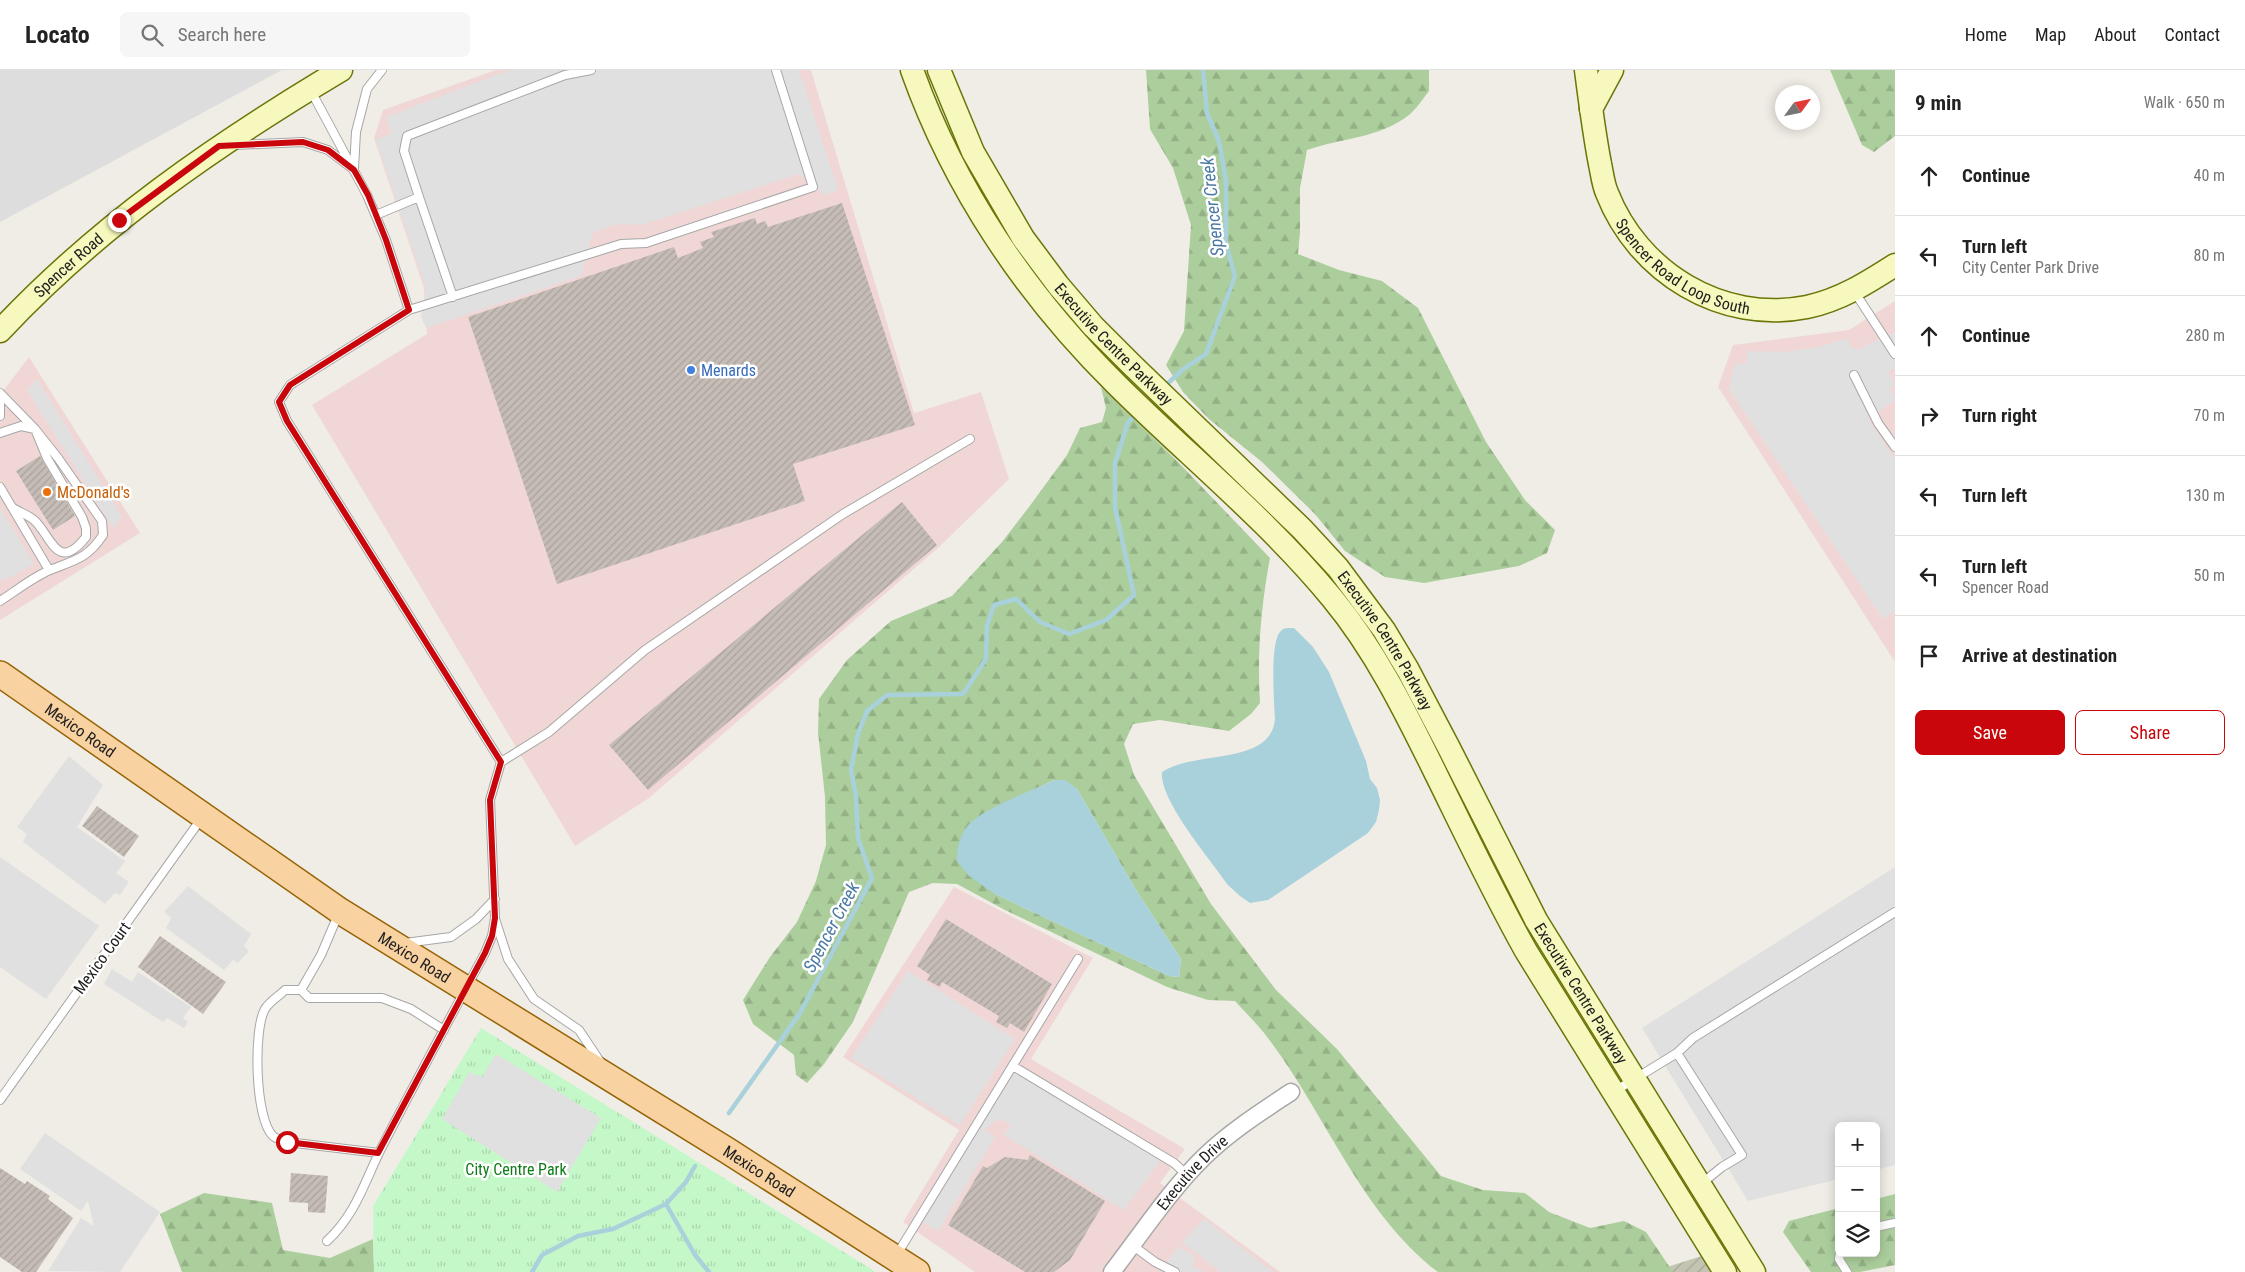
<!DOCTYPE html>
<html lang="en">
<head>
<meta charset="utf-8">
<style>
  :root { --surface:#fff; --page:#f6f6f6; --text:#222; --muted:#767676; --line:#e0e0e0; --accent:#c9060b }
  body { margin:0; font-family:"Roboto Condensed",sans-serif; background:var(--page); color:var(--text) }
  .controls { position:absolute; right:15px; bottom:15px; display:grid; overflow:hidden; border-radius:8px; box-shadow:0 2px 12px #0003 }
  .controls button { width:45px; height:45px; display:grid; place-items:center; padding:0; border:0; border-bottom:1px solid var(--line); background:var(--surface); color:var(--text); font:25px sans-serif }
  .compass { position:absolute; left:1775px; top:15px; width:45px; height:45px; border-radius:50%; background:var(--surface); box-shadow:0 2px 12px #0003; rotate:57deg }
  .stop { position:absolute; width:15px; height:15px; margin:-11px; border:4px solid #c9060b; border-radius:50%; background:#fff }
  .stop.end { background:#c9060b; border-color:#fff; box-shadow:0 1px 5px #0008 }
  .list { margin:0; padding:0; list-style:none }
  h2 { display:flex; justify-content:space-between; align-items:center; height:65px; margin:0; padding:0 20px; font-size:21px }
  h2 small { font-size:16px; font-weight:400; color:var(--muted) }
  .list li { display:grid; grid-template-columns:32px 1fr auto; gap:15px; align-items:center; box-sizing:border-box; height:80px; padding:0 20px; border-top:1px solid var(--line) }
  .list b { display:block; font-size:19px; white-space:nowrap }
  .list p { margin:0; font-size:16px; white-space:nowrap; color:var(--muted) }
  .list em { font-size:16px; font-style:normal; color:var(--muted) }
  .actions { display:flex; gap:10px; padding:15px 20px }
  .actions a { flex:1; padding:11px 0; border:1px solid var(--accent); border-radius:8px; text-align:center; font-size:18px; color:var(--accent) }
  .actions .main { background:var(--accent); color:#fff }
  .icon { flex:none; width:28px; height:28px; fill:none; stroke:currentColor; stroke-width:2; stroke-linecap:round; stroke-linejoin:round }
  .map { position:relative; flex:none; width:1895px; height:1202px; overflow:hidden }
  header { display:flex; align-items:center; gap:30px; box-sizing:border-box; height:70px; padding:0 25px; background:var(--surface); border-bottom:1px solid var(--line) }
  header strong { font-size:24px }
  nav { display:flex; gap:28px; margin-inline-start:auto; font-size:18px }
  .search { width:350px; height:45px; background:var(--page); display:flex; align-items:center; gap:12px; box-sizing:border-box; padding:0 18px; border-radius:8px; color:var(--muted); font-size:19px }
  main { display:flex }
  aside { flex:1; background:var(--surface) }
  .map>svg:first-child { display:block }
</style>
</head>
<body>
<header>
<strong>Locato</strong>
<div class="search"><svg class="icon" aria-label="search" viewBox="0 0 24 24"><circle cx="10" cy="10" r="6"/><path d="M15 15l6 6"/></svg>Search here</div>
<nav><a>Home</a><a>Map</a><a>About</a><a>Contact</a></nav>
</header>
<main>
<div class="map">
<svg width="1895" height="1202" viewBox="0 0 1895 1202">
  <defs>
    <pattern id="construction-furrows" width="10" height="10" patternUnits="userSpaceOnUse" patternTransform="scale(1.25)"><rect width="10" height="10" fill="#c4c4b2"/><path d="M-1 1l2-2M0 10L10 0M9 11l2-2" fill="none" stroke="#a8a899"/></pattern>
    <pattern id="forest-firs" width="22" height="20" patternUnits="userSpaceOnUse" patternTransform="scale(1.25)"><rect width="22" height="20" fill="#acce9c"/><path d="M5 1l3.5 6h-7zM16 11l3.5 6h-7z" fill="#94b186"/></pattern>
    <pattern id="park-tufts" width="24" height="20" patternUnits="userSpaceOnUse" patternTransform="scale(1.25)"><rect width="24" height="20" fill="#c5f8c8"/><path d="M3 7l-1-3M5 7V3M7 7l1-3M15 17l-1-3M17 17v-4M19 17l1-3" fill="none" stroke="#a9d4ac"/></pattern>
    <pattern id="building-hatch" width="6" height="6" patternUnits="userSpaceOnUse" patternTransform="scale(1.25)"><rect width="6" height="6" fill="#c5bcb6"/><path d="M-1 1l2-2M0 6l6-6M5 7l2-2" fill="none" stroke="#a9a19c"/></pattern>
  </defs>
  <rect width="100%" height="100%" fill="#f0ede6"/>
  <path fill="#dedddd" d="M0 0H282L0 152Z"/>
  <path fill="#f0d7d6" d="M496 0H811L914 343 981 322 1009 409 938 478 649 728 575 776 312 335 427 264 424 218 374 68 383 40Z
    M1895 231V592L1718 317 1733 275 1849 260Z
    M29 287 140 463 0 550V325Z
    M954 817 1093 888 1031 989 1185 1079 1160 1113 1280 1202H975L903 1152 959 1060 843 987Z"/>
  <path fill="url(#construction-furrows)" d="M1702 1186 1712 1202H1651Z"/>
  <path fill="url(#forest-firs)" fill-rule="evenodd" d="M1146 0H1429V21C1423 29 1416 39 1409 45 1380 68 1341 68 1307 80L1300 118V162L1298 184 1339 200 1382 211 1418 238 1486 372 1525 430 1555 460 1547 483 1519 496 1424 513 1385 507 1345 481 1315 444 1262 392 1209 349 1183 322 1166 295 1184 261 1191 155 1173 98 1150 59Z
    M1830 0H1895V66L1874 82 1862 75Z
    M1101 317 1178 392 1270 488C1261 536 1257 584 1260 633L1251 644 1229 661 1160 650 1133 654 1124 674 1134 705 1211 834 1276 920 1337 979 1441 1106 1483 1120 1525 1123 1549 1142 1590 1158 1624 1151 1646 1162 1673 1202H1438C1360 1142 1326 1044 1268 968 1258 955 1246 943 1235 931L1208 930 1167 917 1005 840 957 814 933 813 909 822 853 952 824 994 807 1013 796 1005 794 985 753 954 743 930 770 887 797 852 816 811 826 775 825 727 818 662 819 629 847 590 891 551 952 526 1002 472 1029 437 1067 385 1080 358 1102 352 1106 338ZM1054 710 1071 715 1077 719 1136 820 1181 889 1179 907 1169 906 995 824 981 745Z
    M204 1123 272 1133 283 1180 330 1188 373 1169 374 1202H182L160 1144Z
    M1895 1124V1195L1860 1202H1811L1783 1162 1789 1151 1839 1138V1183H1876V1129Z"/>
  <path fill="url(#park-tufts)" d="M481 958 876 1202H374L373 1136Z"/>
  <path fill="#e0e0e0" d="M510 0H799L838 120 824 125 799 104 642 155 617 154 593 162 581 206 426 258 421 247 426 218 376 70 392 63 386 47Z
    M1895 262V298L1888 302 1895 314 1890 318 1895 330 1868 349 1895 390V541L1883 549 1729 319 1735 293 1746 294 1748 281 1787 282 1818 277 1849 268 1850 275 1856 280Z
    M37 309 122 447 113 458 27 320Z
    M0 438 34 493 10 508 0 510Z
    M69 686 103 715 77 757 125 791 116 803 129 812 120 825 115 823 105 834 23 772 27 764 17 757Z
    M0 787 99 856 46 929 0 897Z
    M1895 797V1095L1876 1100V1056H1839V1109L1748 1131 1642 958Z
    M188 816 251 864 244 876 249 881 238 893 233 890 224 900 166 858 171 848 164 842Z
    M112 899 132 912 138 902 191 937 183 948 188 952 184 958 167 948 163 952 104 914Z
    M908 901 1015 969 960 1055 851 988Z
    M496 984 601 1048 557 1122 442 1049 469 1002 482 1007Z
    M1013 996 1163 1087 1124 1140 1004 1065 1011 1055 1007 1052 1000 1050 994 1052 985 1060 995 1067 938 1161 919 1150Z
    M45 1063 160 1142 120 1202 48 1201 81 1148 94 1156 88 1131 81 1141 20 1099Z
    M1204 1149 1273 1202H1221L1182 1172Z
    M1178 1177 1195 1186 1192 1197 1205 1202H1160Z"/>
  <path fill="#a8d1dc" d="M1294 558 1313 577 1329 602 1366 691 1370 709 1377 718 1380 730 1379 740 1376 752 1368 763 1268 830 1250 833 1240 826 1228 815C1211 790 1159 730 1162 702 1195 680 1271 696 1275 649 1274 633 1270 573 1280 562 1283 557 1289 558 1294 558Z
    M1054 710H1065L1077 719 1136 820 1181 889 1179 907 1169 906 995 824 969 806 957 791C957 779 959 768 966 758 978 740 1034 720 1054 710Z"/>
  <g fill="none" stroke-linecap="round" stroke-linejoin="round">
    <path stroke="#a8d1dc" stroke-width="4.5" d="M1163 318 1182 300 1206 284 1235 206 1226 174V111L1219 71 1207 43 1203 0
      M729 1043 800 943 872 808 858 768 856 726 851 700 858 664 867 641 887 625 963 624 986 589 987 556 994 535 1016 529 1040 552 1069 564 1106 550 1134 525 1115 437V393L1128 352 1136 344
      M666 1134 695 1185 709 1202
      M532 1202 542 1185 578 1166 613 1159 666 1134 686 1112 695 1096"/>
  </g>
  <path fill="url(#building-hatch)" d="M842 133 915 355 793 394 805 431 557 514 468 247 674 177 678 188 703 178 700 172 714 167 711 162 755 148 757 154 765 151 768 157Z
    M40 386 75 446 53 460 16 401Z
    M902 432 937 475 648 720 609 675Z
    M97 736 139 766 124 787 82 756Z
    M946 849 1052 914 1024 962 1010 953 1007 958 996 952 999 946 942 912 940 917 927 910 930 905 917 896Z
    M160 866 226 912 203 944 138 897Z
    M1030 1085 1105 1131 1070 1190 1054 1202H1025L948 1155 983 1096 987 1098 1005 1087 1028 1090Z
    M0 1098 25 1114 27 1111 50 1126 48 1129 73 1148 36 1202H22L0 1187Z
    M291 1103 328 1106 325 1143 308 1142V1133L289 1132Z"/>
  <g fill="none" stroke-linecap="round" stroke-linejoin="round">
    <defs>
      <path id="lane" d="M311 21 367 125 386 170 409 240 290 315 279 332 287 351 501 692
        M234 75 303 72 328 80 353 99
        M354 98 356 62 367 19 382 0
        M419 127 453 227
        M376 145 419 127 404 81 407 66 565 5 591 0
        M1854 221 1895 284
        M409 240 621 174 646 173 813 117 776 0
        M1854 305 1878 353 1895 377
        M0 323 35 359 58 388 102 451 103 465C87 489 75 490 50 500 33 507 16 521 0 531
        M0 330V346
        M0 363 21 356 35 359 47 388 82 447 86 458V467C57 504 51 465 34 450 28 445 19 442 13 438
        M0 417 49 500
        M338 845 321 885 301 920 309 928H382L411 939 444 960
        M495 849 508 889 534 929 579 960 601 993
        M405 873 451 867 476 849 495 829
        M301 920H285C279 926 269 932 265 939 253 959 255 1050 273 1066 276 1069 283 1070 287 1072L379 1083
        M1677 983 1742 1085 1722 1097 1701 1114
        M1013 996 1174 1093 1187 1105
        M1615 1021 1677 983 1693 968 1895 842
        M0 1030 201 749
        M1876 1157 1895 1153
        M327 1171C358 1142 365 1109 384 1073 417 1009 451 946 485 883L492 866 495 848 490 730 501 692 549 662 645 580 843 444 970 369
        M1132 1175 1155 1192 1175 1202
        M1840 1183 1839 1189 1847 1202
        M896 1186 1078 889"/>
      <g id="street">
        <path id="s1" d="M1112 1202C1142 1163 1170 1120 1205 1086 1231 1061 1261 1042 1291 1022"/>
      </g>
      <g id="secondary">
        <path d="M912 0C954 118 1026 225 1115 313 1187 385 1267 449 1332 528 1376 581 1407 645 1437 706 1466 765 1494 824 1526 881L1725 1202"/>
        <path id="s2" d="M939 0 973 82 1023 168 1058 215 1093 256 1131 294 1302 459 1338 498 1384 560 1408 600 1449 678 1536 850 1754 1202"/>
        <path id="s3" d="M1586 0C1590 31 1594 63 1600 94 1602 103 1603 114 1607 123 1638 202 1721 254 1807 237 1840 230 1867 213 1895 195"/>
        <path d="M1591 39 1612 0"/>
        <path id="s4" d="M0 261C99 155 217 74 341 0"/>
      </g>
      <g id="primary">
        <path id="s5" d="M0 604 340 841 728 1081 917 1202"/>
      </g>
    </defs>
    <use href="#lane" stroke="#a7a7a7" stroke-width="10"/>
    <use href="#street" stroke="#a7a7a7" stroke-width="19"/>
    <use href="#secondary" stroke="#6b7508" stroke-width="25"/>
    <use href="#primary" stroke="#966305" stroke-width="28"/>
    <use href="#lane" stroke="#fff" stroke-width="8"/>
    <use href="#street" stroke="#fff" stroke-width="16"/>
    <use href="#secondary" stroke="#f6f8bd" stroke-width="22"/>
    <use href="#primary" stroke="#f9d2a2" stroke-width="25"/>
  </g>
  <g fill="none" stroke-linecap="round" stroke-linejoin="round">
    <path stroke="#c9060b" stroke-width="6" d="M119 150 219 76 303 72 328 80 354 100 368 125 386 170 409 240 290 315 279 332 287 351 501 692 490 730 495 848 492 866 485 883 378 1083 287 1072"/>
  </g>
  <circle fill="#3f7fe0" stroke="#fff" stroke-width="2" cx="691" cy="300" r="5"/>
  <circle fill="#e8710a" stroke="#fff" stroke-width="2" cx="47" cy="422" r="5"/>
  <g text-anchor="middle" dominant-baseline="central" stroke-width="5" stroke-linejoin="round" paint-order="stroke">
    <g font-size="16" fill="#202020" stroke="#fff">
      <text stroke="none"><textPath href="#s3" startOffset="236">Spencer Road Loop South</textPath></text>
      <text stroke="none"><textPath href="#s4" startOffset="95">Spencer Road</textPath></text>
      <text stroke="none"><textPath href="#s2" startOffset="328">Executive Centre Parkway</textPath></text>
      <text stroke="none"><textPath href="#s2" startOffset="732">Executive Centre Parkway</textPath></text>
      <text stroke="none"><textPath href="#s5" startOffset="98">Mexico Road</textPath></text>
      <text transform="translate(102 888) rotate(-54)">Mexico Court</text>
      <text stroke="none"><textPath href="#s5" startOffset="502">Mexico Road</textPath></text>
      <text stroke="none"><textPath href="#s2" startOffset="1136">Executive Centre Parkway</textPath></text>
      <text stroke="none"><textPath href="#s5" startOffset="908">Mexico Road</textPath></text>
      <text stroke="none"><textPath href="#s1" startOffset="128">Executive Drive</textPath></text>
    </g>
    <g font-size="16" fill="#366cbe" stroke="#fff" text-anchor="start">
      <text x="701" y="300">Menards</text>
    </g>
    <g font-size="16" fill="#c56008" stroke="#fff" text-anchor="start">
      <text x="57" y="422">McDonald's</text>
    </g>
    <g font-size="16" fill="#0f7c16" stroke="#fff">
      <text x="516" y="1099">City Centre Park</text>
    </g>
    <g font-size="18" font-style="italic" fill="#4b7aa5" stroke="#fff">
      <text transform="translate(1212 137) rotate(-96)">Spencer Creek</text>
      <text transform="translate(831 857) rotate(-62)">Spencer Creek</text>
    </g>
  </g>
</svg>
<div class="controls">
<button>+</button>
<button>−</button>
<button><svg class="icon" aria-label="layers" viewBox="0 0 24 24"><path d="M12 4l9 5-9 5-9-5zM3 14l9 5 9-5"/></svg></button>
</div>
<svg class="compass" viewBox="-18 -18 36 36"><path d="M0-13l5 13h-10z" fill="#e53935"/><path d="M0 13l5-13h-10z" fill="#767676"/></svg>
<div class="stop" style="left:287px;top:1072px"></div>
<div class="stop end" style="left:119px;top:150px"></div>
</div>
<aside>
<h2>9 min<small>Walk · 650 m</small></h2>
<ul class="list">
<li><svg class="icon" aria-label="ahead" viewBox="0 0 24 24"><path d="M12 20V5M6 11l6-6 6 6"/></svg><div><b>Continue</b></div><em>40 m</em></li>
<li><svg class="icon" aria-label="left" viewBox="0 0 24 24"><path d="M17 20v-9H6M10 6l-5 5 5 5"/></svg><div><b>Turn left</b><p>City Center Park Drive</p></div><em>80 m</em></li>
<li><svg class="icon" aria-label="ahead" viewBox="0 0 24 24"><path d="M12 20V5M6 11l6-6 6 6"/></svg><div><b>Continue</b></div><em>280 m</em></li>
<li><svg class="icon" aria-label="right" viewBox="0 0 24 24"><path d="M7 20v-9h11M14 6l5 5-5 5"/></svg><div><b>Turn right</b></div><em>70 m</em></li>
<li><svg class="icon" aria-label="left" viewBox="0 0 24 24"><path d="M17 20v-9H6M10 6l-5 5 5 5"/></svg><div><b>Turn left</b></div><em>130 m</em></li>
<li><svg class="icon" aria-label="left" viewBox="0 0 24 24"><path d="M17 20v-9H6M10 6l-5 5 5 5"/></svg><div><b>Turn left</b><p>Spencer Road</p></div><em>50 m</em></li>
<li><svg class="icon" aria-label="arrive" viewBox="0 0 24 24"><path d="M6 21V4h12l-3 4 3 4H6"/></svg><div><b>Arrive at destination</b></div></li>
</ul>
<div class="actions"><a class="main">Save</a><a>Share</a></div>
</aside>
</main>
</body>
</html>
